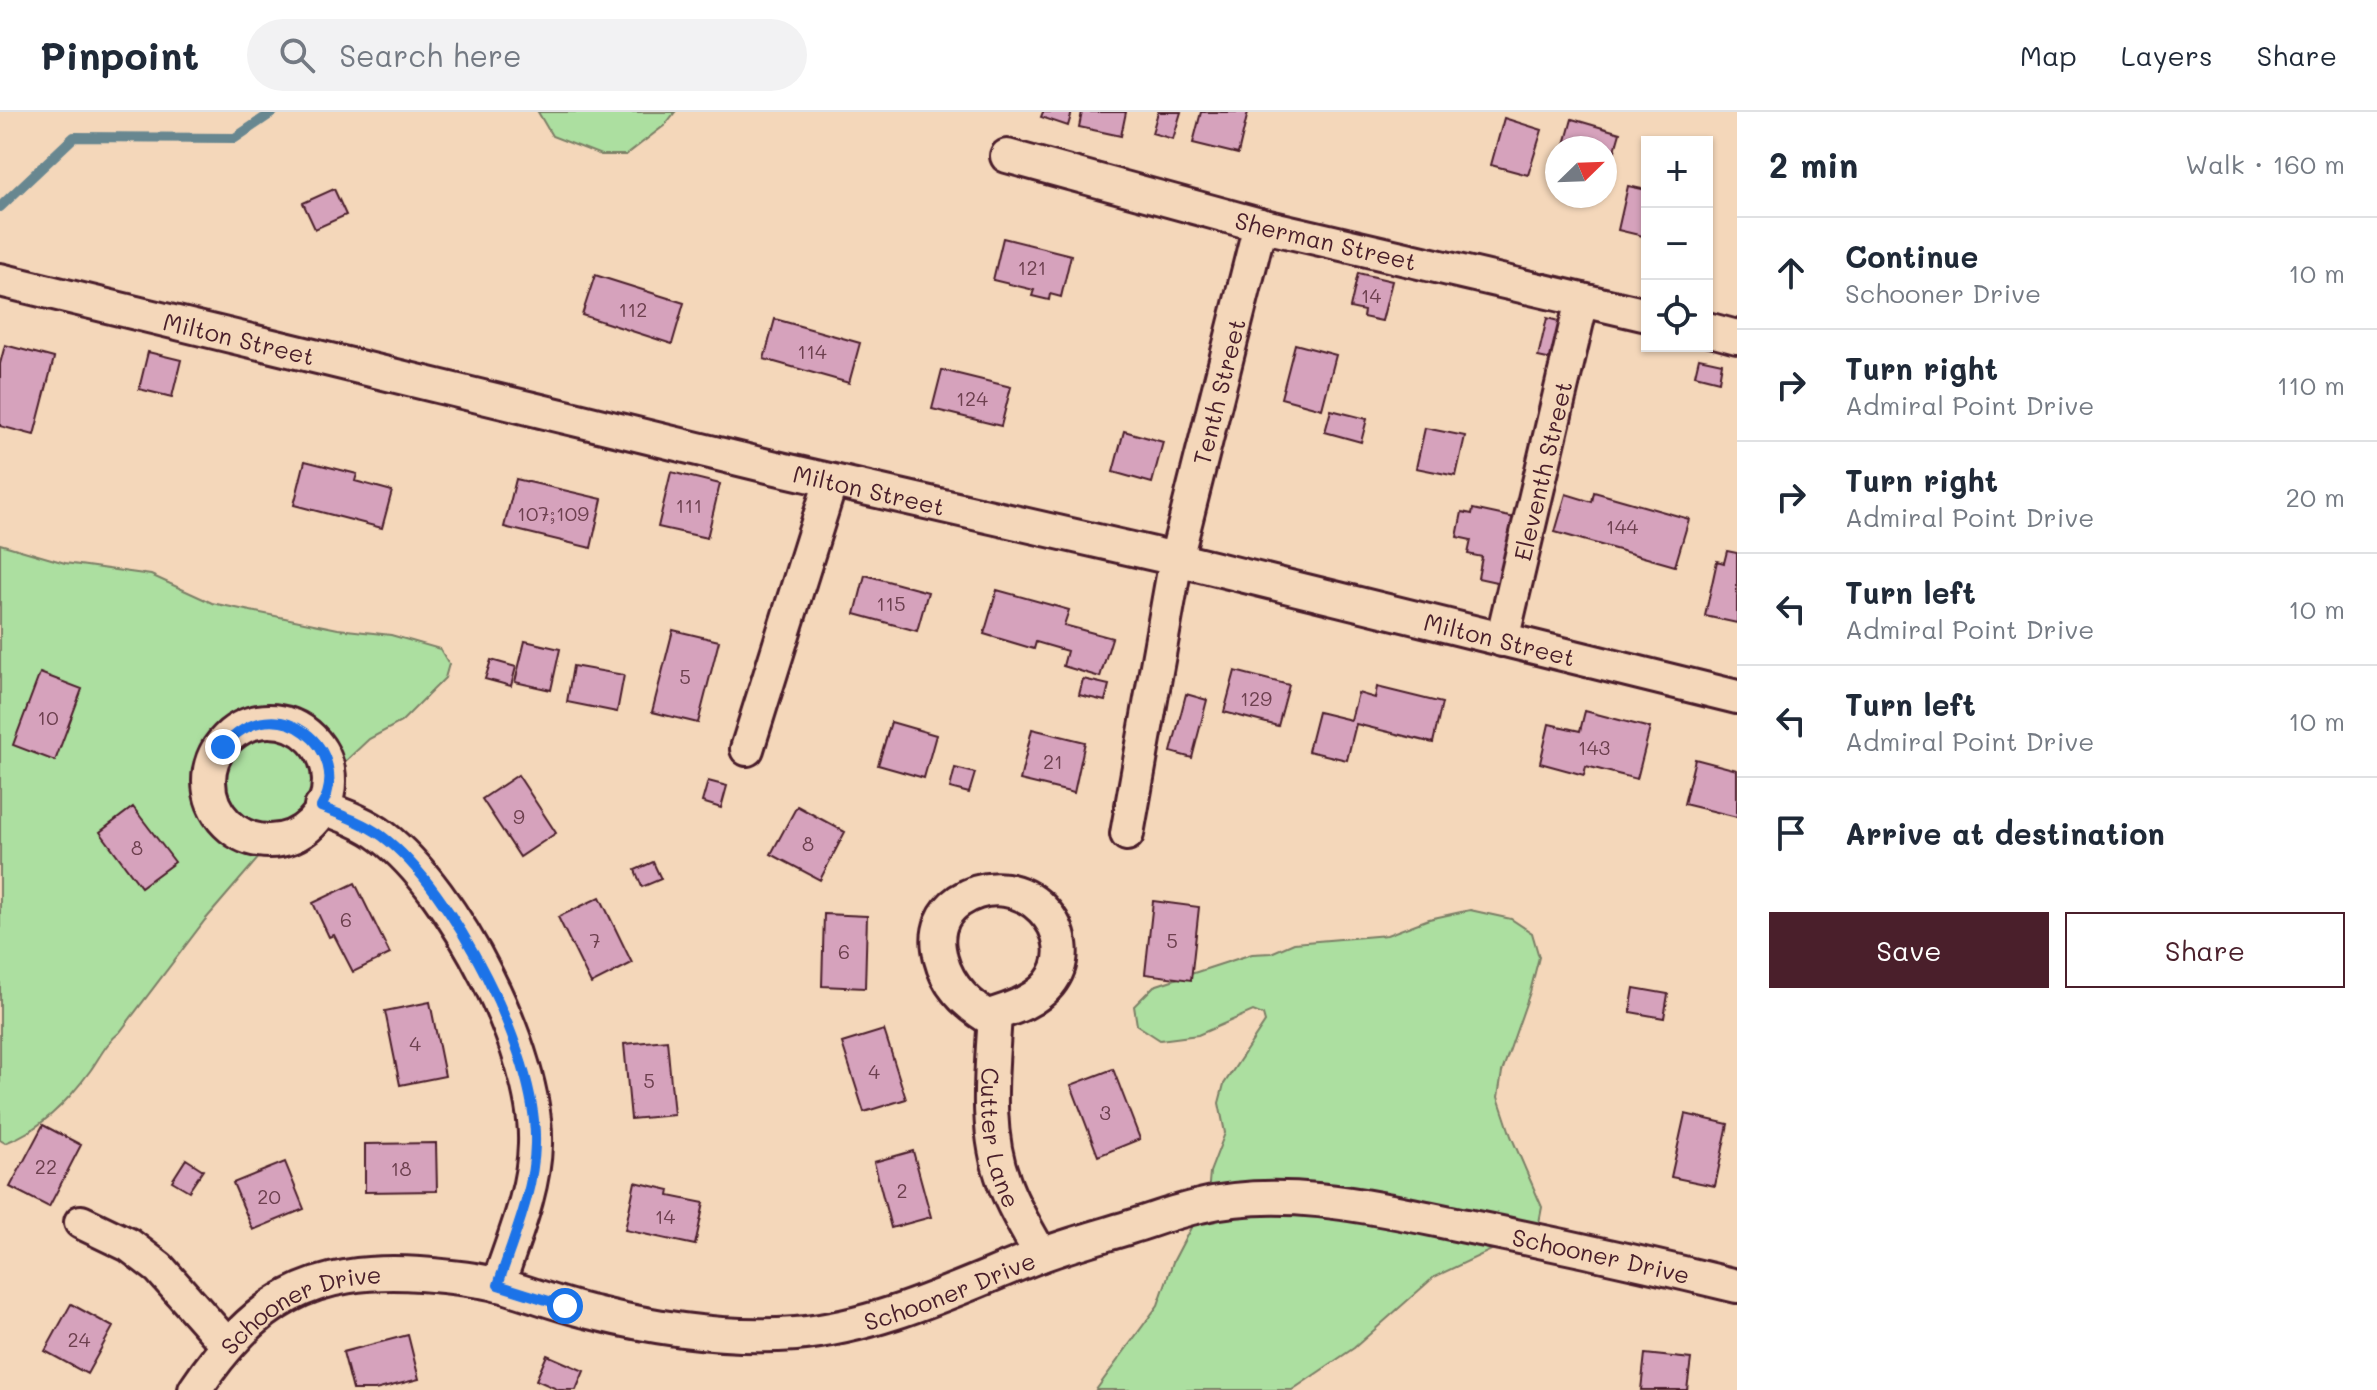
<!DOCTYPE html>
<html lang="en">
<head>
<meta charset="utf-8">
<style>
  :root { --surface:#fff; --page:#f2f2f3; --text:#1f2937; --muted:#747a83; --line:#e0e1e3; --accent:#4a1f2b }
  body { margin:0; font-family:Mali,sans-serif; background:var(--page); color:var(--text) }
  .controls { position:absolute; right:24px; top:24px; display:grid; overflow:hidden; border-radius:0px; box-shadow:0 2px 6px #0004 }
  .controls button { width:72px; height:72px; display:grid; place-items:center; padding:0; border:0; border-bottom:2px solid var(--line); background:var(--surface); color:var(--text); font:40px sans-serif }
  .compass { position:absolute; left:1545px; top:24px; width:72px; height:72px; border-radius:50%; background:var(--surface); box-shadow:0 2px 6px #0004; rotate:67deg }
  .stop { position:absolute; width:24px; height:24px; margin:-18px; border:6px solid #1a73e8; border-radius:50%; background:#fff }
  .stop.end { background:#1a73e8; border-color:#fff; box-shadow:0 2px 8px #0008 }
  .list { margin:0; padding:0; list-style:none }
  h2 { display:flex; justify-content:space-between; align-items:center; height:104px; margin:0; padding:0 32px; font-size:34px }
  h2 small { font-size:26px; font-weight:400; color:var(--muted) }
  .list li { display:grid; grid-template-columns:52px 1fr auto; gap:24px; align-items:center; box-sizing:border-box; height:112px; padding:0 32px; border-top:2px solid var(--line) }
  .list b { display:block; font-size:30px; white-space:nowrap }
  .list p { margin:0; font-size:26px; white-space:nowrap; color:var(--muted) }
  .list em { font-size:26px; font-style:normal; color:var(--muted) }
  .actions { display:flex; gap:16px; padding:24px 32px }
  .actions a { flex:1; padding:18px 0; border:2px solid var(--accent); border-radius:0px; text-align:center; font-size:28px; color:var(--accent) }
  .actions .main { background:var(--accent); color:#fff }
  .icon { flex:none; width:44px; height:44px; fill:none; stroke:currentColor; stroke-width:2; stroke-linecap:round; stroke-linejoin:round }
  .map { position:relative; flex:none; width:1737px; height:1278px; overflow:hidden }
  header { display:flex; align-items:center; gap:48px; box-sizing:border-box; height:112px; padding:0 40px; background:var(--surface); border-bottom:2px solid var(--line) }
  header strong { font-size:38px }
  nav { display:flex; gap:44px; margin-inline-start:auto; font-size:28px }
  .search { width:560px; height:72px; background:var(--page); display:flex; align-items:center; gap:20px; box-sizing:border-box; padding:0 28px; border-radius:44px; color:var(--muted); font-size:30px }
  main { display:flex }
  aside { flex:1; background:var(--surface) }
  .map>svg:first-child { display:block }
</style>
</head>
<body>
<header>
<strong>Pinpoint</strong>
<div class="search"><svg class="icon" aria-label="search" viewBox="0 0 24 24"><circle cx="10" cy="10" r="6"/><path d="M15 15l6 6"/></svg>Search here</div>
<nav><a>Map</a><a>Layers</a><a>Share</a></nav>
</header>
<main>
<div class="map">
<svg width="1737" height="1278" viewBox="0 0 1737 1278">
  <rect width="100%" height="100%" fill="#f4d7ba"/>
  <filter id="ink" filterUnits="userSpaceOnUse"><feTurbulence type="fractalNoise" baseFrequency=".0125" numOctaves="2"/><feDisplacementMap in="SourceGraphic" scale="16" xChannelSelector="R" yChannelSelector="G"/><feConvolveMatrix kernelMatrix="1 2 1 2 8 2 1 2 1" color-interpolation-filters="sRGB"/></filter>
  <g filter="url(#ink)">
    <path fill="#acdfa0" stroke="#7b7f66" stroke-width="2" d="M538 0H675L665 13 626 43H601L552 24Z
      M0 432 65 451 151 463 212 491 338 517 391 523 440 537 449 552 445 566 401 610 369 627 318 675 293 712 266 737 205 808 120 920C106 931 100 945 90 959 69 988 39 1019 5 1031L0 1028Z
      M1470 798 1511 807 1532 821 1539 845 1530 880 1502 960 1498 985 1511 1024 1542 1095 1538 1116 1434 1165 1354 1236 1292 1278H1096L1158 1193 1173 1150 1208 1083 1210 1060 1225 1021 1219 991 1224 972 1265 910 1263 903 1253 899 1198 923 1160 928 1137 913 1134 894 1154 874 1252 842 1271 841 1294 831 1387 823 1429 807Z"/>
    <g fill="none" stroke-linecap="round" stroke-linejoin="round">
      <path stroke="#688790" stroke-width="10" d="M0 95 74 25 235 26 273 0"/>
    </g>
    <path fill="#d6a2bc" stroke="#4a1f2b" stroke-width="2" d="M1043 0H1072L1068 14 1041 5Z
      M1082 0H1126L1121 24 1079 15Z
      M1158 0H1181L1173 27 1152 21Z
      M1201 0H1248L1238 42 1193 31Z
      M1504 6 1542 18 1528 63 1491 53Z
      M1572 7 1620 21 1606 70 1605 36H1564Z
      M1628 74 1647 78V125L1618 118Z
      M334 77 346 103 315 117 303 91Z
      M1003 126 1071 143 1061 185 1050 182 1049 188 1032 184 1034 178 993 168Z
      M1358 161 1392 169 1382 209 1363 205 1364 199 1350 196Z
      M595 163 684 191 672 232 582 203Z
      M1547 206 1566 211 1557 249 1538 245Z
      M775 207 860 231 849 271 764 247Z
      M1295 232 1336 243 1322 297 1281 286Z
      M5 233 54 246 34 323 0 314V252Z
      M148 240 181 248 172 285 139 277Z
      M1699 246 1722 251 1719 269 1695 263Z
      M942 258 1011 275 1001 314 932 297Z
      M1331 298 1367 307 1361 330 1325 320Z
      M1425 316 1465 324 1456 364 1416 356Z
      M1124 319 1163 330 1152 371 1113 360Z
      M305 349 357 362 355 369 392 379 382 416 294 393Z
      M671 360 720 372 707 426 658 415Z
      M516 367 602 387 591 436 504 415Z
      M1594 380 1689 407 1675 454 1555 420 1566 382 1592 390Z
      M1473 397 1524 408 1510 473 1478 466 1482 445 1468 442 1471 428 1457 425 1462 400 1472 402Z
      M1727 439 1737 441V511L1705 504 1717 449 1724 451Z
      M865 463 928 480 917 519 855 502Z
      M997 478 1069 498 1064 513 1112 526 1100 565 1063 554 1067 539 1036 530 1034 537 984 522Z
      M673 518 719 529 698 611 652 600Z
      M525 529 560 537 551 578 515 570Z
      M491 548 516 555 511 574 485 567Z
      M573 554 624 563 617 600 567 590Z
      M1235 559 1289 573 1278 614 1224 600Z
      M40 561 82 577 55 649 13 633Z
      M1083 567 1109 573 1105 589 1079 583Z
      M1377 575 1442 591 1433 631 1356 612 1347 648 1308 639 1318 600 1351 608 1358 581 1375 586Z
      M1186 582 1207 588 1192 646 1171 640Z
      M1585 599 1650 616 1637 667 1586 654 1584 663 1540 651 1549 612 1580 619Z
      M891 610 936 623 924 666 878 653Z
      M1032 617 1085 630 1074 681 1020 668Z
      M1695 647 1737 658V705L1684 692Z
      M955 656 975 661 969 681 950 676Z
      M518 663 556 721 520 745 482 687Z
      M708 669 727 674 721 696 702 690Z
      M797 694 845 720 820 768 771 742Z
      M133 695 175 750 141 775 100 720Z
      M653 750 661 767 642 775 635 758Z
      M355 771 390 842 353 860 334 823 329 825 313 791Z
      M600 785 632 851 591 872 558 805Z
      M1153 789 1199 795 1191 868 1145 862Z
      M824 802 867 804 865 876 822 874Z
      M1634 876 1668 882 1664 906 1630 900Z
      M430 890 445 964 400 973 385 899Z
      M884 918 906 987 864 1000 842 931Z
      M667 928 674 1003 631 1007 624 932Z
      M1113 957 1140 1027 1098 1044 1071 973Z
      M1685 1002 1728 1012 1715 1074 1671 1065Z
      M43 1013 81 1033 49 1095 10 1075Z
      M436 1031 437 1079 365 1080V1032Z
      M913 1039 931 1105 891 1116 874 1050Z
      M186 1047 203 1058 189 1079 172 1069Z
      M285 1050 304 1097 253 1118 233 1071Z
      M635 1070 670 1078 669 1084 704 1091 695 1133 625 1118Z
      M71 1192 113 1215 87 1262 45 1239Z
      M408 1223 419 1267 375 1278H353L343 1240Z
      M1645 1242 1691 1247 1687 1278H1641Z
      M547 1243 584 1259 576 1278H559L536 1268Z"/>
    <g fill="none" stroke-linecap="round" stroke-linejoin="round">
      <defs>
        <g id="street">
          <path id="s1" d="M1007 44 1260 113 1647 203"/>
          <path id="s2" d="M0 168 772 355 1176 447 1737 585"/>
          <path d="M1707 217 1737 225"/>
          <path id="s3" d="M1502 528 1582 188"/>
          <circle cx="269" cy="669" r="60"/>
          <path d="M747 637 831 369"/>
          <path d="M321 695C342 703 364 710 382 724 454 778 538 941 535 1032 534 1080 513 1127 498 1173"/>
          <path id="s4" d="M1127 722 1176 447 1260 113"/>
          <path id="s5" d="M995 902C1015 896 1036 888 1049 872 1088 824 1022 748 959 789 943 800 936 818 939 837 943 868 962 889 988 905L995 902C992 957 984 1017 1004 1070 1013 1096 1028 1119 1041 1143"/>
          <path d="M81 1110 129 1133 159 1156 228 1234"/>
          <path id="s6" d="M195 1278C255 1188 311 1155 420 1162 446 1164 475 1167 500 1173 532 1182 562 1194 594 1201 659 1217 729 1227 796 1222 882 1214 957 1176 1036 1145 1067 1133 1098 1125 1130 1115 1153 1108 1176 1099 1200 1094 1286 1073 1381 1097 1466 1114 1557 1132 1647 1152 1737 1174"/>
        </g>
      </defs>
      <use href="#street" stroke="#4a1f2b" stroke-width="38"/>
      <use href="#street" stroke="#f4d7ba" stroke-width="32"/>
    </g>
  </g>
  <g fill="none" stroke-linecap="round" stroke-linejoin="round" filter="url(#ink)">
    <path stroke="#1a73e8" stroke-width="10" d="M223 635C277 571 355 640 321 695 342 703 364 711 382 724 453 777 538 943 535 1032 534 1080 513 1127 498 1173L565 1194"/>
  </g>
  <g text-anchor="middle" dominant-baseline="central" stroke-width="7" stroke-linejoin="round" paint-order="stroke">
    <g font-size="20" fill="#6d404f">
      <text x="1032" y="155">121</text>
      <text x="1371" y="183">14</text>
      <text x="633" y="197">112</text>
      <text x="812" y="239">114</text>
      <text x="972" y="286">124</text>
      <text x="689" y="393">111</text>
      <text x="553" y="401">107;109</text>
      <text x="1622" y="414">144</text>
      <text x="891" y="491">115</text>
      <text x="685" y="564">5</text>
      <text x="1256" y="586">129</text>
      <text x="48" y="605">10</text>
      <text x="1594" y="635">143</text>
      <text x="1053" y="649">21</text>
      <text x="519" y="704">9</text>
      <text x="808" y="731">8</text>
      <text x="137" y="735">8</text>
      <text x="346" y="807">6</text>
      <text x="595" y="828">7</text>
      <text x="1172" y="828">5</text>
      <text x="844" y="839">6</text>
      <text x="415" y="931">4</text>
      <text x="874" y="959">4</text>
      <text x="649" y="968">5</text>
      <text x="1105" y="1000">3</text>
      <text x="46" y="1054">22</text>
      <text x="401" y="1056">18</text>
      <text x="902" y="1078">2</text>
      <text x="269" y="1084">20</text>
      <text x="665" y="1104">14</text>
      <text x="79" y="1227">24</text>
    </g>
    <g font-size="24" fill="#4a1f2b" stroke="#f4d7ba">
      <text stroke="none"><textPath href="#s1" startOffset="330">Sherman Street</textPath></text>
      <text stroke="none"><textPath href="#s2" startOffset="246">Milton Street</textPath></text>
      <text stroke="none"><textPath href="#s4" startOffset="452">Tenth Street</textPath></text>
      <text stroke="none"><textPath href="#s3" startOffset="174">Eleventh Street</textPath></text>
      <text stroke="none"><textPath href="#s2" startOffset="894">Milton Street</textPath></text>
      <text stroke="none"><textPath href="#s2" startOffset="1542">Milton Street</textPath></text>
      <text stroke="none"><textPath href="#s5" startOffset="510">Cutter Lane</textPath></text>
      <text stroke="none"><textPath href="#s6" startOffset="1484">Schooner Drive</textPath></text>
      <text stroke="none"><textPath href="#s6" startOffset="812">Schooner Drive</textPath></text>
      <text stroke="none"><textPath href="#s6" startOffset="140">Schooner Drive</textPath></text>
    </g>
  </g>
</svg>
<div class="controls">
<button>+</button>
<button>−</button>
<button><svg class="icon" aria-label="locate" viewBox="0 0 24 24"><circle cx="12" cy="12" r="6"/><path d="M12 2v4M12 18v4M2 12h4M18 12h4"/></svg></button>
</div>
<svg class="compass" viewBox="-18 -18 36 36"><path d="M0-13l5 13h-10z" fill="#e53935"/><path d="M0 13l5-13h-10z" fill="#747a83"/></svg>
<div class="stop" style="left:565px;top:1194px"></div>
<div class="stop end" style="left:223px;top:635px"></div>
</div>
<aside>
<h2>2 min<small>Walk · 160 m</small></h2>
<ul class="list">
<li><svg class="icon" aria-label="ahead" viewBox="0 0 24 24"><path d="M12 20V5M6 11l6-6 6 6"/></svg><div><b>Continue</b><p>Schooner Drive</p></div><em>10 m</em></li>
<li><svg class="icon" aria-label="right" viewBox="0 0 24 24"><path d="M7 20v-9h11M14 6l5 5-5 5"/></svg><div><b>Turn right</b><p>Admiral Point Drive</p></div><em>110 m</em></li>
<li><svg class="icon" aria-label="right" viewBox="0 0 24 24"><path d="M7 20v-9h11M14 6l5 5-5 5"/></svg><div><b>Turn right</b><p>Admiral Point Drive</p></div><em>20 m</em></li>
<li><svg class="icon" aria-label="left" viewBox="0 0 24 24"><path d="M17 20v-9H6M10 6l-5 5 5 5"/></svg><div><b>Turn left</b><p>Admiral Point Drive</p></div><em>10 m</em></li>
<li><svg class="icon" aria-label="left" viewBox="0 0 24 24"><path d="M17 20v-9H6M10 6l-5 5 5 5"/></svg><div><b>Turn left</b><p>Admiral Point Drive</p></div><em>10 m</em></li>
<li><svg class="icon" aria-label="arrive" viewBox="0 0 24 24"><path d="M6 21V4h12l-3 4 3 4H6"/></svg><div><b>Arrive at destination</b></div></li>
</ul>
<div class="actions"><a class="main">Save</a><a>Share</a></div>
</aside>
</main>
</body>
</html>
